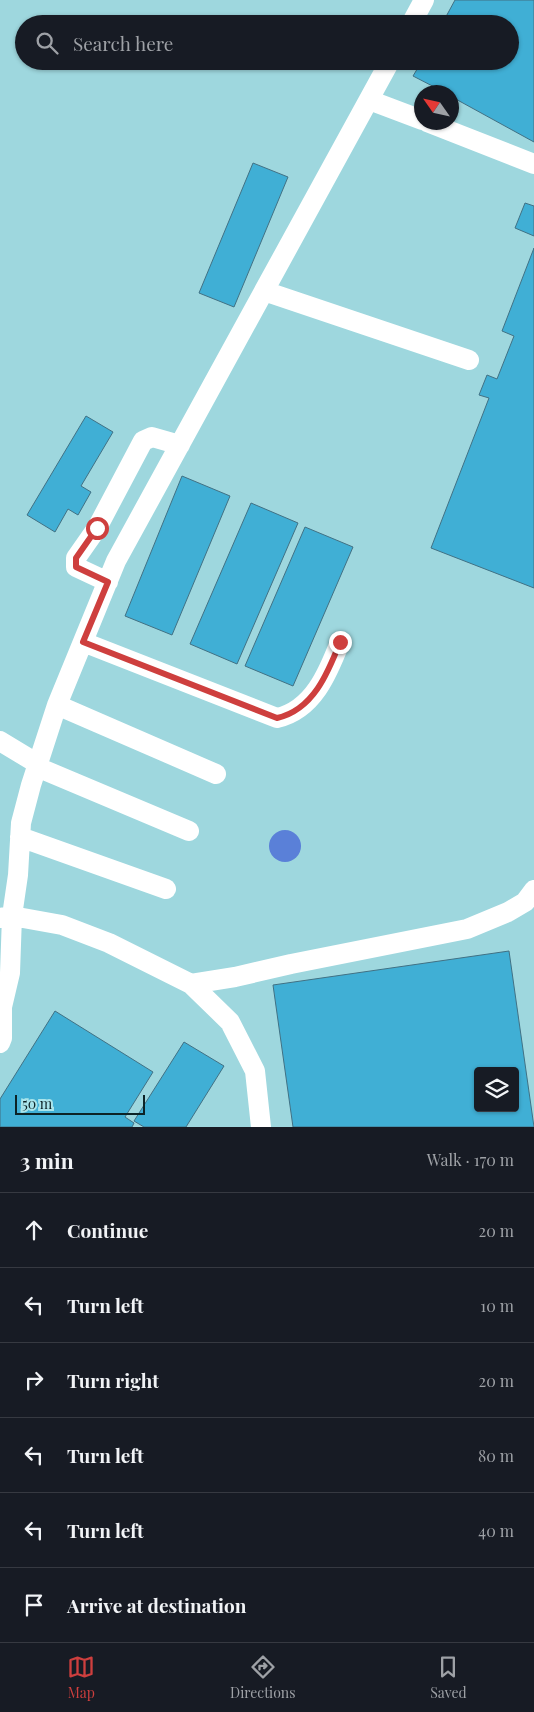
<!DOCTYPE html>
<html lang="en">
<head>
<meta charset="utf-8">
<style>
  :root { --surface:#171b24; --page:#242831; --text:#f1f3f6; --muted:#9ea1a6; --line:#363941; --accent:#ce3f3e }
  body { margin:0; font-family:"Playfair Display",serif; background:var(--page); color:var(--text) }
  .controls { position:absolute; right:15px; bottom:15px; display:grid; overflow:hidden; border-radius:5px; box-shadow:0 1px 4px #0004 }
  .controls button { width:45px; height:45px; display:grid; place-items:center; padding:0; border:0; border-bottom:1px solid var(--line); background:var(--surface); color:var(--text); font:25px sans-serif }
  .compass { position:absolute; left:414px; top:85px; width:45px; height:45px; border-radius:50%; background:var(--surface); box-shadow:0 1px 4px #0004; rotate:304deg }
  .scale { position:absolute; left:15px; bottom:12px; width:130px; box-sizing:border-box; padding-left:5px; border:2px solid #0c2326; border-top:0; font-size:14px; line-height:18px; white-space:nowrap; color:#0c2326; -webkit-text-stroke:4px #aae5eb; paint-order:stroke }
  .stop { position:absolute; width:15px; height:15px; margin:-11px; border:4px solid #ce3f3e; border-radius:50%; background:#fff }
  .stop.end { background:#ce3f3e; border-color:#fff; box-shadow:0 1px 5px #0008 }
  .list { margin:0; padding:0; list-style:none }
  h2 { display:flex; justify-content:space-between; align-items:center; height:65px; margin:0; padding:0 20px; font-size:21px }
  h2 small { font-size:16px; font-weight:400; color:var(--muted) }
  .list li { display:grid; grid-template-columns:32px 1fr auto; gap:15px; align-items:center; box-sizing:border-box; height:75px; padding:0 20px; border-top:1px solid var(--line) }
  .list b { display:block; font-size:19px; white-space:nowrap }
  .list em { font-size:16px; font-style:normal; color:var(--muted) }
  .icon { flex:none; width:28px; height:28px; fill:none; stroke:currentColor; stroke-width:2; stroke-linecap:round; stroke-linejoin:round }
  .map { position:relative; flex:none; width:534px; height:1127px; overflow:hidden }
  .search { position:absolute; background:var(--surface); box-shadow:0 1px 4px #0004; left:15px; right:15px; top:15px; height:55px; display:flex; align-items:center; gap:12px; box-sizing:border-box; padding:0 18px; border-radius:28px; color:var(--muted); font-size:19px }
  .sheet { height:515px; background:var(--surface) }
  nav { display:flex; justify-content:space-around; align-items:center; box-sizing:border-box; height:70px; border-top:1px solid var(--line); background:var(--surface); font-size:14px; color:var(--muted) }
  nav a { display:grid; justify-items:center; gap:2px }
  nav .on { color:var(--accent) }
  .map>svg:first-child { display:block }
</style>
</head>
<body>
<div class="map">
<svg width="534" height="1127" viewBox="0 0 534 1127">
  <rect width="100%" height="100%" fill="#9ed7de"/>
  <path fill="#5a80d8" d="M269 846a16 16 0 1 1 32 0a16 16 0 1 1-32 0Z"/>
  <path fill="#40afd5" stroke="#417184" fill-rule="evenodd" d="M455 0H534V142L452 97V92H444L413 76 422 61H510V24H442Z
    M253 163 288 177 234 307 199 293Z
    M525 203 534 206V236L515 228Z
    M534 248V588L431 548 489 398 479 395 487 375 497 379 514 336 502 331Z
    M86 416 113 432 81 486 91 492 78 515 68 509 55 532 27 515Z
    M182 476 230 496 172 635 125 616Z
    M251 503 298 523 237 664 190 644Z
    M305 527 353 547 293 686 245 666Z
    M509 951 534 1127H293L273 985ZM478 1071H515V1108H478Z
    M55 1011 153 1072 125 1117 134 1123 132 1127H0V1099Z
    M184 1042 224 1066 186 1127H144L134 1121Z"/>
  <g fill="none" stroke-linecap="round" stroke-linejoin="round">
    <path stroke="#fff" stroke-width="20" d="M411 24 424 0
      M369 100 422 120
      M427 122 534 164
      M264 291 469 360
      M108 582 76 567V558L97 528 143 441 152 437 180 445
      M83 642 277 718C313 710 328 673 340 642
      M57 705 216 774
      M0 741 38 764
      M37 767 189 831
      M20 837 166 889
      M0 918 12 916 62 925 109 943 191 984 235 977 291 964 467 929 508 912 525 902 534 890
      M191 984 230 1022 255 1071 261 1127
      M0 1043 2 1038V1007L10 973 12 916 18 875 21 823 31 785 57 705 116 561 390 61"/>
  </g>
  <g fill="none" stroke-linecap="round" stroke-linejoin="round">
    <path stroke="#ce3f3e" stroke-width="6" d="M97 528 76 558V567L108 582 83 642 277 718C313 710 328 673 340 642"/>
  </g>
</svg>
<div class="controls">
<button><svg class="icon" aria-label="layers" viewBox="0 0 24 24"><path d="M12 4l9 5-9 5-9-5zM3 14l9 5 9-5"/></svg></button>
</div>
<svg class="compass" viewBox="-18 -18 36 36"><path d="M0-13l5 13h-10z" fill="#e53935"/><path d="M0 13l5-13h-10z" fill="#9ea1a6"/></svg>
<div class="scale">50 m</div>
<div class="stop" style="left:97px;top:528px"></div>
<div class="stop end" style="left:340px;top:642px"></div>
<div class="search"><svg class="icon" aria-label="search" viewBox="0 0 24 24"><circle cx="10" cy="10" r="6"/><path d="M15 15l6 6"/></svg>Search here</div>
</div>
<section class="sheet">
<h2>3 min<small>Walk · 170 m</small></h2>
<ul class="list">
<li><svg class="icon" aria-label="ahead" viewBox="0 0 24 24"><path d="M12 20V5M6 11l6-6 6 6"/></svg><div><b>Continue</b></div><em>20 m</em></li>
<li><svg class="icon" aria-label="left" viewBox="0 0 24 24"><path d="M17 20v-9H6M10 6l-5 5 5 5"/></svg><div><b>Turn left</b></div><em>10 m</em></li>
<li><svg class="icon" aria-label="right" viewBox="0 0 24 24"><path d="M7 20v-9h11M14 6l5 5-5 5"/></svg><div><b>Turn right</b></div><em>20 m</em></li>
<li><svg class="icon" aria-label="left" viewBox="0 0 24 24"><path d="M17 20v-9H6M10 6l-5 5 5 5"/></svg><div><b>Turn left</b></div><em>80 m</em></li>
<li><svg class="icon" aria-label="left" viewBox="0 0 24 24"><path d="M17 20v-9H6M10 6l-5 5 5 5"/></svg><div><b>Turn left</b></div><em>40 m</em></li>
<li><svg class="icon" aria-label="arrive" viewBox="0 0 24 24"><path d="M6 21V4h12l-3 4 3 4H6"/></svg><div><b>Arrive at destination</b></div></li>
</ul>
</section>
<nav>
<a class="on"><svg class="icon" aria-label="map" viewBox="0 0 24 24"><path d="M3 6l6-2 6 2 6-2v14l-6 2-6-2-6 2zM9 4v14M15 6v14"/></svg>Map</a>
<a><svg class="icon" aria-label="directions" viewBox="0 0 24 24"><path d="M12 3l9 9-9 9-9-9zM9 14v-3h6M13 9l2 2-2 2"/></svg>Directions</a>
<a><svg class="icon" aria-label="saved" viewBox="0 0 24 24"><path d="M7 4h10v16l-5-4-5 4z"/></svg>Saved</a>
</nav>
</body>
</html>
